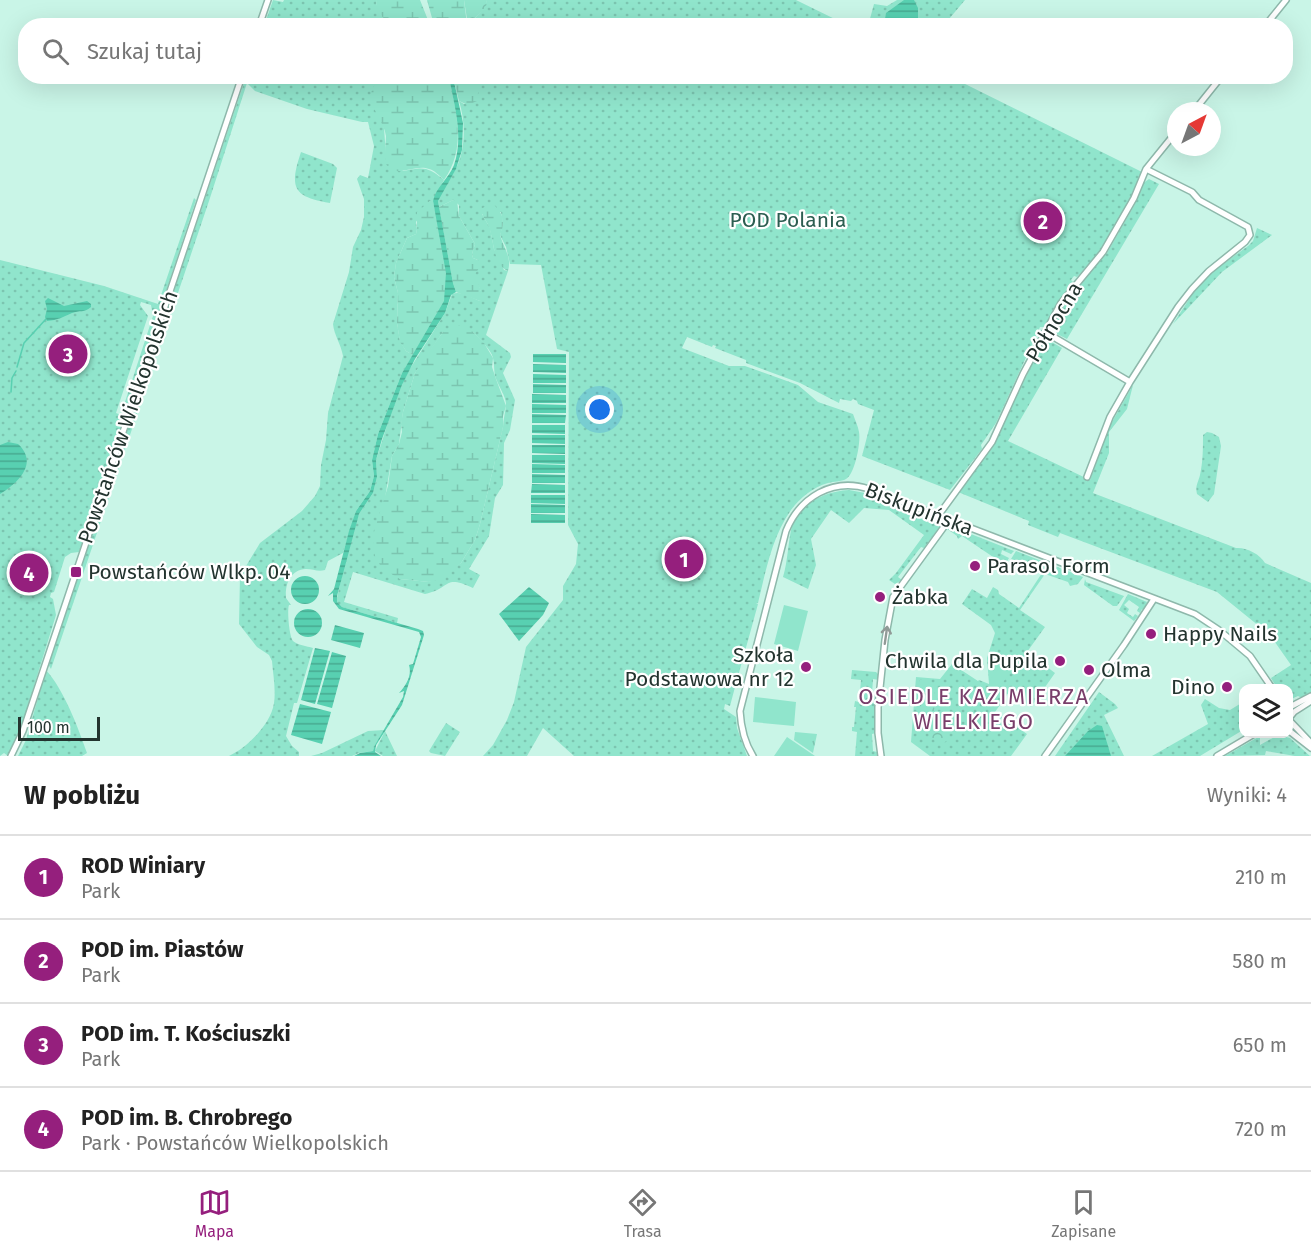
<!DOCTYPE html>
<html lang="pl">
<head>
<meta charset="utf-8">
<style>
  :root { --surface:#fff; --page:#f2f2f2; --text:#222; --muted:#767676; --line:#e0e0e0; --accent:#951f7d }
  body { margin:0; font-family:"Fira Sans",sans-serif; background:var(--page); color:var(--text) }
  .controls { position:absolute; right:18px; bottom:18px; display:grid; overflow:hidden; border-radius:12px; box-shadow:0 6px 24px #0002 }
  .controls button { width:54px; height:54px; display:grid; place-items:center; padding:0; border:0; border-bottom:2px solid var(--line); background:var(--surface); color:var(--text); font:30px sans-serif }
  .compass { position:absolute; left:1167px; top:102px; width:54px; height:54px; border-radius:50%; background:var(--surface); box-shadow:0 6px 24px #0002; rotate:41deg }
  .scale { position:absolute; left:18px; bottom:15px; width:82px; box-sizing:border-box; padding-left:6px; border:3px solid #23342f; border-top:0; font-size:16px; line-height:21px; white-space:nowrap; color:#23342f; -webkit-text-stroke:4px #fff; paint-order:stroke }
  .you { position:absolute; left:600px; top:410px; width:21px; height:21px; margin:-15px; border:4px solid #fff; border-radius:50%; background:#1a73e8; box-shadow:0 0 0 9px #1a73e833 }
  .badge { display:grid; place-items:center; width:39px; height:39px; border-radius:50%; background:var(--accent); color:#fff; font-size:20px; font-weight:700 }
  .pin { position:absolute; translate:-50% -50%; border:3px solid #fff; box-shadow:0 2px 6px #0006 }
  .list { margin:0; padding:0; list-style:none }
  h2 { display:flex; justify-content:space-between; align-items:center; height:78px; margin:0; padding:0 24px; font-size:26px }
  h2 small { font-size:20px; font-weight:400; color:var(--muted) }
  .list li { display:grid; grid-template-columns:39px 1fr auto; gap:18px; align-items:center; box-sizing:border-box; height:84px; padding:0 24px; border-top:2px solid var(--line) }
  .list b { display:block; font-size:22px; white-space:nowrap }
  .list p { margin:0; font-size:20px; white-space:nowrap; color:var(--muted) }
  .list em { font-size:20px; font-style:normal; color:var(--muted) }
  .icon { flex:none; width:33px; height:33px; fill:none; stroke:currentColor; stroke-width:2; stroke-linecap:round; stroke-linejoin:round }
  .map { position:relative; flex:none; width:1311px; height:756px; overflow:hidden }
  .search { position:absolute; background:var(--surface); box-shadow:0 6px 24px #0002; left:18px; right:18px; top:18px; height:66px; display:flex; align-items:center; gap:15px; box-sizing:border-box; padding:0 21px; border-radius:24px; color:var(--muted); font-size:22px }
  .sheet { height:414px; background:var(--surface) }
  nav { display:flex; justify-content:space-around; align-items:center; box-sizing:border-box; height:84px; border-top:2px solid var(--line); background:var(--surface); font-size:16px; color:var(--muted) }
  nav a { display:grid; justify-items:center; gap:3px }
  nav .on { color:var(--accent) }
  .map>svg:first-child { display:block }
</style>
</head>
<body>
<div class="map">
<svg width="1311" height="756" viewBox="0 0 1311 756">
  <defs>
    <pattern id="grass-dots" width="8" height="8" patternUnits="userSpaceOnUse" patternTransform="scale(1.5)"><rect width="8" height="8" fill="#90e5cc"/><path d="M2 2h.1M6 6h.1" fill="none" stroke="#7cc5b0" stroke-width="1.8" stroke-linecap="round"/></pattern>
    <pattern id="forest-crowns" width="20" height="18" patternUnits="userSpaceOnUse" patternTransform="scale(1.5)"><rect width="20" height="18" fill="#90e5cc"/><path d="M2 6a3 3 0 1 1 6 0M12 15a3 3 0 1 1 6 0" fill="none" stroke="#7cc5b0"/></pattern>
    <pattern id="wetland-marsh" width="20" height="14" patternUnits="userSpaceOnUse" patternTransform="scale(1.5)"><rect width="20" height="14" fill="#90e5cc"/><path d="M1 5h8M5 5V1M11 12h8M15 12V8" fill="none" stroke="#7cc5b0"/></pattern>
    <pattern id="park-tufts" width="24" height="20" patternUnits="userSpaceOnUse" patternTransform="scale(1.5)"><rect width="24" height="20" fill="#90e5cc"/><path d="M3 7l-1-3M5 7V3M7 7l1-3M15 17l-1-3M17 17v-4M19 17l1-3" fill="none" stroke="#7cc5b0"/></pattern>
    <pattern id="water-rules" width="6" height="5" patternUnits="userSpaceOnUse" patternTransform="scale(1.5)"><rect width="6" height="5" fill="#58d0b1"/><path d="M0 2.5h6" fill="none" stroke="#48aa90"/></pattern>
  </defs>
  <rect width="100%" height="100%" fill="#c9f5e7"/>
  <path fill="url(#grass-dots)" fill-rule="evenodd" d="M273 0 283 2 284 0H376C377 12 384 23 397 25L264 26Z
    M487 0H796L847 25 468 26 485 7Z
    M897 0H965L944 25 868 26 874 4 887 6Z
    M246 77H382L380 78 386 154 403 171C424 167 427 166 444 180L433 201H430L416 222 417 229 416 234 407 238 396 263 394 277 398 293 397 323 400 341 406 351 413 355 402 373 378 434 372 460 374 476 370 491 356 511 343 553 328 561 325 570C318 572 313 569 306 569 290 570 285 584 286 598L291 605H289C287 610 289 636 293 641 297 645 307 646 313 648L297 703H294L286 736 292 746 299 752V756H229C247 748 271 724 274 703 276 690 273 674 272 661L269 655 257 647 239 624 240 576 260 543 302 511 315 496 320 486 321 465 326 440 328 413 343 356C341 344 334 335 333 324L349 272 353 247 361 230 364 217V199L357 179 360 175 368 178 374 146 368 122H362L307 109 255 91 247 83 209 201 51 669 48 664Z
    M476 77H951L1142 172 1131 200 1102 250 1077 277 1074 276 1071 280 1073 282 1044 327H1040L996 423 981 445 982 449 950 490 862 456 874 410 858 404 857 401 853 399 851 401 840 399 839 403 800 383 746 363V360L715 348 716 346 713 345 712 347 687 337 682 348 729 366H745L798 385 818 402 853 414C855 420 858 426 859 432 861 442 855 474 846 479 841 482 834 481 828 483 813 487 800 498 791 510 772 537 766 570 758 603H756L758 604C749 638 739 671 730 706L725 704 724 709 736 717 737 728 747 756H574L543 728 527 756H483L493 745 507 720 514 702 526 647 563 600V586L576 564 578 544 568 525 569 352 557 349 541 265 510 264 506 247 500 235 503 224 501 212 482 214 490 228 494 249 504 270 508 271 486 335 510 353 511 357 503 373 515 400 510 430 504 443 503 485 495 498 489 536 469 569 480 575 473 588C443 574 452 588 425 594L353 572 344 602 398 618 397 623 342 607 336 602 352 532 359 514 373 493 377 477 376 460 391 413 406 375 445 313 452 294C461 290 472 298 480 301L481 292 474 274 478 260 473 258 472 254 475 244 459 216V205L453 200 439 207 438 201C440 191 449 182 454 172 466 152 466 123 459 101L464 104 475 101ZM443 332H473C479 339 491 349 493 358 495 366 493 373 497 381 500 388 505 396 506 403 506 411 503 419 503 427L480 524 475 540 461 563 429 582 400 579 375 532 384 504 392 456 399 444 403 412 415 373Z
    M301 152 333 164 337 168 330 203C293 197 289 188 301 152Z
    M1149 179 1159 184 1067 339 1051 331 1050 328 1064 303 1107 253 1135 204 1142 184Z
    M194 198 196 200 127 411 124 405 153 316 151 305 141 302 140 305 148 316 116 413 121 415 122 423 79 552 71 553 65 557 54 592 51 593 50 597 53 599 56 615 17 741 8 756 4 753 0 756V260L104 286 158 304Z
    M1257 228 1272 235 1222 272 1173 324 1195 290 1212 272 1248 246 1253 241Z
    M1045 341H1050L1062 348 1008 441 1090 480 1108 429 1133 385 1127 409 1109 432V453L1093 493 1236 548C1246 547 1260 554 1265 563L1311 583V694L1302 698 1298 696 1289 700 1288 688H1277L1271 678 1291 665 1270 635 1217 592 1060 533 1058 537 1028 525 1029 521 958 492 991 449 1042 344Z
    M1207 432 1212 433 1219 437 1221 446 1214 494 1208 502 1197 494C1195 486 1198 483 1200 475 1203 462 1203 448 1203 435Z
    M849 490 865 493C871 500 879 504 888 502L892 505 903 507V511L927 521 929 518 939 521 941 525 924 548 921 547 898 577 902 580 895 584 889 580 896 573 924 535 889 510 864 508 849 523 831 510 811 539 816 565 808 589 783 577C788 561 788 541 792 526 800 503 826 491 849 490Z
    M948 525 1014 551 1011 554 1002 550 1001 554 1009 558 1005 565 962 536 958 539 957 536 946 528Z
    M1016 551 1083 577 1078 584 1070 586 1068 582 1045 574 1020 610 1045 627 1027 652 1055 673 1031 707 1009 692 995 712 1027 734 1011 756H930L911 742 916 677 940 679 952 664 978 681 979 680 989 684 987 658 995 633 991 625 962 604 972 589 987 598 993 587 998 590 999 594 1019 608 1042 573 1011 559Z
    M1085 579 1086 582 1124 596 1117 606H1113L1084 585Z
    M1128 594 1147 602 1144 610 1142 609 1140 613 1137 611 1139 607 1129 600 1124 605 1129 609 1127 613 1133 617 1135 614 1138 616 1134 621 1119 610Z
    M46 670C64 690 78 727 87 753L82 756H18L26 740Z
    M852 670 876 672 879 675V680L873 679 872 694 879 695 876 733 872 734 873 751 877 752V756H855L857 732 852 731V727H854L856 707H854L855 701 859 702 861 680 851 679Z
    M1099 692 1115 704 1118 708 1104 715 1124 756H1055Z
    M1205 699 1219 708 1230 710 1243 702V730L1200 756H1152L1208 724 1201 705Z
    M446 723 460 732 445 756 431 753 429 751Z
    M384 730 373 751 359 753 352 756H311L322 753 368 731Z
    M385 731 397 756H383L375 751Z
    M1278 735 1290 738 1310 756H1295L1266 751 1265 755 1225 756 1260 736V745Z"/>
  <path fill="url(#forest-crowns)" d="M464 0H487L486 7 468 25Z
    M926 679C937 686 935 696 934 708L937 711 951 712C946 723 950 730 948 740L940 745C927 735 922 723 921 707 921 704 922 701 922 698 920 690 916 689 920 680Z"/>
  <path fill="url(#wetland-marsh)" d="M376 0H420L430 25 389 24 377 11Z
    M427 0H464L467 25H434Z
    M382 77H449C456 113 467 147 444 180 440 176 434 170 429 169 416 164 400 177 388 167 383 162 386 143 386 136 384 122 371 109 371 96 371 88 377 81 382 77Z
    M453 77H476L479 85 477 101 468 105 459 101Z
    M453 200 457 201 459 216 475 244 472 254 473 258 480 261 482 264 475 274 483 297 480 301 456 292 453 283 439 207Z
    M430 201H433C438 228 454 275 444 302 437 320 423 338 413 355L406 351 400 342 397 323 398 293 394 277 396 263 407 238 416 234 417 229V212Z
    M488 205H494C504 213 505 224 500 235 504 249 512 257 508 271 493 265 494 240 489 227 487 221 482 217 481 209Z
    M455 326H464L473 332 484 343 493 358 492 367 496 379 506 406 503 416V427L480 524 475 540 461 563 441 579 429 582 400 579 388 572 380 565 375 556 373 546 374 532 388 486 392 456 399 444 402 432 401 424 403 412 415 373 422 361 443 332Z"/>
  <path fill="url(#park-tufts)" d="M795 732 817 734 813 753 794 740Z"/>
  <path fill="#90e5cc" d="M784 605 808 611 798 651 774 644Z
    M1001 665 1011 671 999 688 989 682Z
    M755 697 796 702 794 726 753 722Z
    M787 737 815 756H774Z"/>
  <path fill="url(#water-rules)" d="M904 0H914L918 8V18C908 24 896 26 884 25L886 13Z
    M449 77H453L463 123 462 150 456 169 438 201 453 283 456 292 451 295 445 313 415 359 402 385 382 439 376 460 377 477 373 493 359 514 337 596V602L342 607 418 629 423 631 424 635 402 705 376 745 375 752 381 756H354L360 753 373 751 375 745 403 697 404 691 399 693C407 684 412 675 409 665L413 664 421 637 419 632 339 609 333 601V593L328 596 334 589 349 531 356 511 370 491 374 476 372 460 378 434 402 373 444 301 446 273 433 201C436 187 449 178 454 165 464 136 454 105 449 77Z
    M48 298 64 306 87 301 91 304V307C85 313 79 310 72 313 63 317 58 320 47 321L45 317 47 309 45 301Z
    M533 354H566V363L533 362Z
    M533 364 566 365V373L533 372Z
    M533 374 566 375V383H533Z
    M533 384 566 385V393H533Z
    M532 394 566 395V403H532Z
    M532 404 566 405V413H532Z
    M532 414 566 415 565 423H532Z
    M532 425H565V434L532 433Z
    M532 435H565V444L532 443Z
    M8 442 18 444C39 463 18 483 0 494V445Z
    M532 445H565V454L532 453Z
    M532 455H565V464L532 463Z
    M532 464 565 465V473H532Z
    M532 474 565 475V483H532Z
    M532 484 565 485V493H531Z
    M531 495H565V504L531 503Z
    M531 504 565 505V513H531Z
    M531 514 565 515V523H531Z
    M291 590a14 14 0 1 1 28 0a14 14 0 1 1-28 0Z
    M529 587 549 603 543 615 519 641 499 614Z
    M294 623a14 14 0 1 1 28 0a14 14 0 1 1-28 0Z
    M335 625 364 633 360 648 331 640Z
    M315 648 330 651 315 704 301 700Z
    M332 652 346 656 332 708 317 704Z
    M300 704 331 712 322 744 291 735Z
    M1097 725 1102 726 1111 756H1065L1088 731Z"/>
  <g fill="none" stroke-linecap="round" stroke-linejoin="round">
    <path stroke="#58d0b1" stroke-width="1.5" d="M17 367 24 343 46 319
      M11 392 12 378 16 371"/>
    <defs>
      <path id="minor" d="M259 26 268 0
        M1265 26 1286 0
        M1194 111 1222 76
        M1045 332 1130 382
        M1087 477 1110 417 1130 382 1178 307 1192 289 1209 271 1245 242 1250 235 1248 227 1199 200 1192 192 1146 169
        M938 516 992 442 1023 374 1061 303 1103 252 1134 198 1146 169 1176 132
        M1288 708 1311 696
        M1290 717 1294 712 1311 701
        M1290 721 1311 743
        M1288 730 1311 748
        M11 756 23 731 242 76
        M753 756C744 742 741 728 740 711L786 531C800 497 833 477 869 489L1195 614 1219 630 1250 656 1272 688
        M881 756 878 733V707L885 640 893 597 949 520
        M1045 756 1124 645 1154 599
        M1217 756 1254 734"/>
    </defs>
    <use href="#minor" stroke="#8eb8ab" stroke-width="8"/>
    <use href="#minor" stroke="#fff" stroke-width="5"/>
  </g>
  <defs><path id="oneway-shaft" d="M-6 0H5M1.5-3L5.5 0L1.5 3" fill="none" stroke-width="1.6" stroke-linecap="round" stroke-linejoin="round" transform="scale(1.5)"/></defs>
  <use stroke="#919a97" href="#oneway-shaft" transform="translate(886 635) rotate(-82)"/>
  <g fill="#951f7d" stroke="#fff" stroke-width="2">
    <circle cx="975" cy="566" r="6"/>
    <rect x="70" y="566" width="12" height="12" rx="3"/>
    <circle cx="880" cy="597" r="6"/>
    <circle cx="1151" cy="634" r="6"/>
    <circle cx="1060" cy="661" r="6"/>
    <circle cx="806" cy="667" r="6"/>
    <circle cx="1089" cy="670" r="6"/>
    <circle cx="1227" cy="687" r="6"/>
  </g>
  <g text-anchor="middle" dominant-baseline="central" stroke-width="4.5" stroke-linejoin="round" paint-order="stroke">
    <g font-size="21" fill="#2c5e51" stroke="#fff">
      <text x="788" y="220">POD Polania</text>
    </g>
    <g font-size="21" fill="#23342f" stroke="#fff">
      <text transform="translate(1054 322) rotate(-59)">Północna</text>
      <text transform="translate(128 417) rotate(-71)">Powstańców Wielkopolskich</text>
      <text transform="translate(919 509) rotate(21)">Biskupińska</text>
    </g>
    <g font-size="21" fill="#23342f" stroke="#fff" text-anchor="start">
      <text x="987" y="566">Parasol Form</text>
      <text x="88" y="572">Powstańców Wlkp. 04</text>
      <text x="892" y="597">Żabka</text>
      <text x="1163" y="634">Happy Nails</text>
      <text x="794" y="655" text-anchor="end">Szkoła<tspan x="794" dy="24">Podstawowa nr 12</tspan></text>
      <text x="1048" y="661" text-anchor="end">Chwila dla Pupila</text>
      <text x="1101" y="670">Olma</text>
      <text x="1215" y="687" text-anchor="end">Dino</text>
    </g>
    <g font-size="22" letter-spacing="1.5" fill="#793e6a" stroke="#fff">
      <text x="974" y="696">OSIEDLE KAZIMIERZA<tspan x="974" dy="25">WIELKIEGO</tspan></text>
    </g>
  </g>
</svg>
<div class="controls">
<button><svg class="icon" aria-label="layers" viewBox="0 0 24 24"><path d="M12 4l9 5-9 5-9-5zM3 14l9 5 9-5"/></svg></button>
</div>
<svg class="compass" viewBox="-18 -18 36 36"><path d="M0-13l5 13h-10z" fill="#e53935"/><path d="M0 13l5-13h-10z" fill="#767676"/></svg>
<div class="scale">100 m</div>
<div class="you"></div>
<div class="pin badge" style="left:684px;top:559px">1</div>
<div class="pin badge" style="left:1043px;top:221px">2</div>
<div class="pin badge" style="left:68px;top:354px">3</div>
<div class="pin badge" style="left:29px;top:573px">4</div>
<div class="search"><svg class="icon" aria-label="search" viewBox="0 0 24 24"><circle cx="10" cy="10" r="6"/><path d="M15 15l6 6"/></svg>Szukaj tutaj</div>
</div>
<section class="sheet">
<h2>W pobliżu<small>Wyniki: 4</small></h2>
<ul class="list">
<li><span class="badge">1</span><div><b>ROD Winiary</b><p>Park</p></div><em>210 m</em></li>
<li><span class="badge">2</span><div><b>POD im. Piastów</b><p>Park</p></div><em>580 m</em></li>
<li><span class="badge">3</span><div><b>POD im. T. Kościuszki</b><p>Park</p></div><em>650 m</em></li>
<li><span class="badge">4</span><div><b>POD im. B. Chrobrego</b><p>Park · Powstańców Wielkopolskich</p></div><em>720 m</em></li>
</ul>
</section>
<nav>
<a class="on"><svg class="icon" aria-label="map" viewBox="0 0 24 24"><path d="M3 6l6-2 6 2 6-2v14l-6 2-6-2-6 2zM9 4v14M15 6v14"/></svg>Mapa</a>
<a><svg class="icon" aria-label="directions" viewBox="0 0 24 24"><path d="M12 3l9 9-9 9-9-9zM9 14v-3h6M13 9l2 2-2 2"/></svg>Trasa</a>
<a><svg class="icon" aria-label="saved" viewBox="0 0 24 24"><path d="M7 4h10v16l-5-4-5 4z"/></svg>Zapisane</a>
</nav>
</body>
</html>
